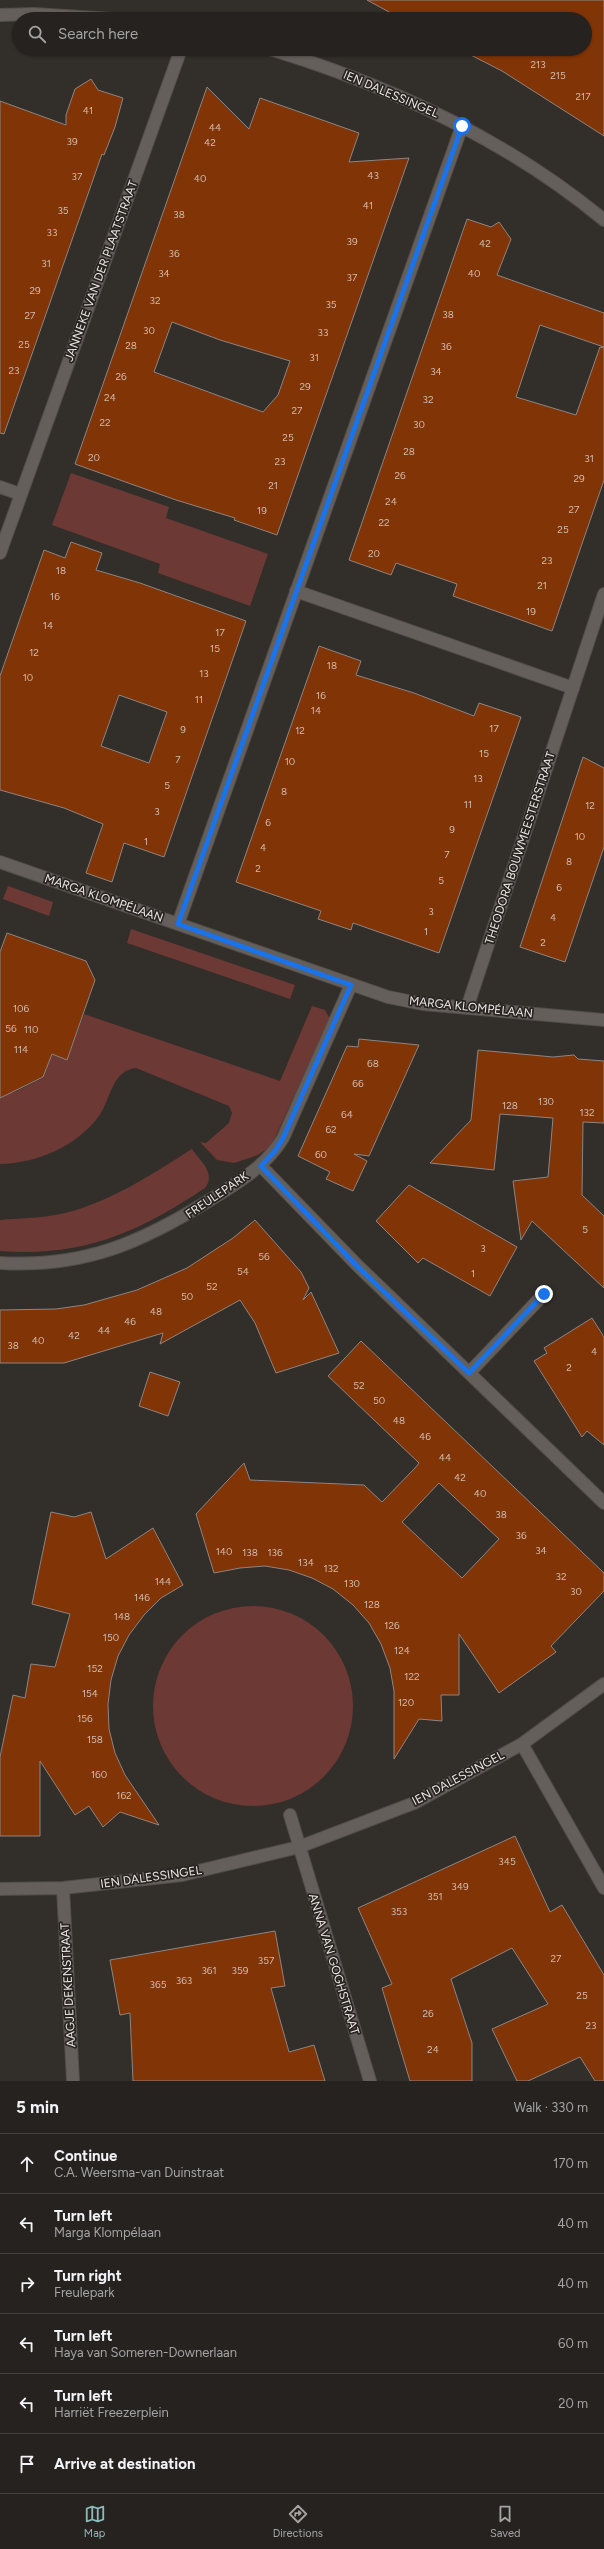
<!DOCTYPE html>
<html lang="en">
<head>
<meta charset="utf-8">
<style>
  :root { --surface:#262220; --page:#322f2d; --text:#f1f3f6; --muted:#a4a4a5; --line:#423f3e; --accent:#8bbbb9 }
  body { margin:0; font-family:Figtree,sans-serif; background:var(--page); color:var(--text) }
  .stop { position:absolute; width:12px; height:12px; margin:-9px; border:3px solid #1a73e8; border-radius:50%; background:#fff }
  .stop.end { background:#1a73e8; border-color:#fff; box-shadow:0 1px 4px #0008 }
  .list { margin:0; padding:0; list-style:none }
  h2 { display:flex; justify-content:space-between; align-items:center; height:52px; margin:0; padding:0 16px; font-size:17px }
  h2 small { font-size:13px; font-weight:400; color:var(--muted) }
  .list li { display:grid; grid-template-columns:26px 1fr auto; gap:12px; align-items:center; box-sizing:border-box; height:60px; padding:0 16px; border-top:1px solid var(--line) }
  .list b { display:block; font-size:15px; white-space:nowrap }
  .list p { margin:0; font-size:13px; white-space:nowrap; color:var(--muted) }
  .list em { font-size:13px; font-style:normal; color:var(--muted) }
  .icon { flex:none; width:22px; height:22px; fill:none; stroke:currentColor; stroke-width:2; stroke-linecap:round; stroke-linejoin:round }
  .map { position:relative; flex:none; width:604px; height:2081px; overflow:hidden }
  .search { position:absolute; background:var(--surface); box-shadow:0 1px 3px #0004; left:12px; right:12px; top:12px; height:44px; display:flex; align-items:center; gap:10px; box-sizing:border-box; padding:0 14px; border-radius:22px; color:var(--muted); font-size:15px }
  .sheet { height:412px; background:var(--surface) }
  nav { display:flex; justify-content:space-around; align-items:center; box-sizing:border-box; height:56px; border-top:1px solid var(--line); background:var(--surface); font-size:11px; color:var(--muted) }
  nav a { display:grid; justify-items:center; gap:2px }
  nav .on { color:var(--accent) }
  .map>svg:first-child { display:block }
</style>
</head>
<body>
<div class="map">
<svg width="604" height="2081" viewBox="0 0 604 2081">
  <rect width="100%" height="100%" fill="#322e2a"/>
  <path fill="#6d3935" d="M71 473 169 507 166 518 268 554 250 606 158 573 160 564 52 525Z
    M8 886 53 902 49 916 3 899Z
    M131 929 295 985 290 999 127 943Z
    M312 1006 325 1010 330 1019 271 1146 258 1155 234 1163 217 1160 200 1142 206 1143 229 1123 232 1113 229 1106 136 1068C112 1070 111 1099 99 1116 76 1147 37 1163 0 1164V1089L12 1093 43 1078 52 1054 67 1060 84 1014 280 1081Z
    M192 1149C201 1162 216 1173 205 1188 137 1233 84 1257 0 1251V1220C24 1218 49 1218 73 1211 116 1198 154 1173 192 1149Z
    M153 1706a100 100 0 1 1 200 0a100 100 0 1 1-200 0Z"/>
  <path fill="#813406" stroke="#8c8583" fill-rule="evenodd" d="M367 0H604V136L502 71 459 49H585V19H402Z
    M91 79 98 90 123 98 115 127 104 155 102 154 4 434 0 433V101L66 125V115L75 89Z
    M207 87 249 129 260 98 359 133 349 162 409 158 277 535 234 520 235 518 176 500 75 464ZM172 322 220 340 290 361 278 395 263 412 154 372Z
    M467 219 491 227 499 222 511 239 497 275 604 313V347L540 325 516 397 576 415 600 347 604 348V480L552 631 453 596 457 584 396 563 391 575 349 560Z
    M71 542 102 553 96 570 140 583 246 621 164 857 124 843 112 882 86 873 103 824 64 808 0 790V676L44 550 65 558ZM119 695 167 712 149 763 101 746Z
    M319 646 361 661 356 675 414 693 474 716 479 703 521 717 439 953 353 923 351 930 318 919 321 911 236 882Z
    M583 757 604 768V847L565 962 520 947Z
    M7 933 86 961 95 980 67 1060 52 1054 43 1077 0 1098V952Z
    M359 1039 419 1045 369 1156 354 1154 367 1161 353 1191 326 1179 330 1172 298 1156 347 1046 358 1047Z
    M478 1050 553 1057 574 1055 578 1059 604 1061V1123L583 1122 582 1195 604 1216V1288L532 1221 521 1240 513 1181 548 1177 553 1118 500 1114 494 1170 430 1163 471 1120Z
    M409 1185 517 1247 490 1296 423 1258 418 1263 376 1221Z
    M255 1220 301 1272 309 1288 303 1300 311 1292 339 1353 276 1373 255 1323 240 1300 160 1344 163 1333 64 1363H0V1310L56 1309 84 1305 137 1290 187 1268 233 1238Z
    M592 1318 604 1337V1445L587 1431 582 1437 534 1361 547 1353 544 1348Z
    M361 1341 604 1573V1591L551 1646 556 1652 499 1693 459 1634V1695H441L442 1721 419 1719 394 1759V1691L390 1668 381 1644 369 1623 353 1605 333 1589 312 1578 289 1570 265 1566 240 1568 214 1573 196 1514 244 1463 250 1480 364 1485 382 1502 415 1468 419 1463 328 1376ZM439 1483 499 1539 462 1578 402 1522Z
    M150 1372 180 1382 168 1416 139 1406Z
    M51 1512 74 1517 91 1512 106 1559 153 1528 183 1585 161 1598 144 1615 129 1635 118 1656 111 1680 108 1704 109 1729 115 1753 125 1775 159 1825 120 1812 103 1827 89 1806 75 1815 40 1761V1836H0V1757L13 1695 25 1698 31 1664 55 1667 70 1614 32 1604Z
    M515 1836 550 1912 562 1905 604 1975V2081H595L580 2057 528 2081H517L492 2029 548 2004 512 1948 451 1979 472 2043V2081H410L382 1988 392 1984 358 1908Z
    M275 1931 285 1986 271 1988 289 2052 314 2045 325 2081H133L130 2013 120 2015 110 1960Z"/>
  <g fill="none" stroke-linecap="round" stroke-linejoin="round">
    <defs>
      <path id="lane" d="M0 487 20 494
        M296 591 573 688"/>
      <path id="street" d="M0 15 34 14 112 19
        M270 49C391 86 506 139 604 220
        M0 553 181 49
        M0 862 388 997 423 1004 604 1020
        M178 924 462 126
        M467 1008 604 594
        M261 1166 357 1265 604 1503
        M0 1263C85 1268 143 1242 213 1198 239 1182 267 1165 283 1138L351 985
        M469 1373 544 1294
        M522 1744 604 1888
        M290 1815 370 2081
        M63 1888 73 2081
        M0 1889 63 1888 182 1875 299 1847 414 1803 522 1744 604 1684"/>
    </defs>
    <use href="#lane" stroke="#504d4a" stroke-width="14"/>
    <use href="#street" stroke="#504d4a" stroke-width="14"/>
    <use href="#lane" stroke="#645f5b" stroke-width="12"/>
    <use href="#street" stroke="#645f5b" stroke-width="12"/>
  </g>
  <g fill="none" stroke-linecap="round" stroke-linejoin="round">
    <path stroke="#1a73e8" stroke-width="5" d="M462 126 178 924 351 985 283 1138 275 1151 261 1166 356 1265 469 1373 544 1294"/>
  </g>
  <g text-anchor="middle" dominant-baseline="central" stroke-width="3.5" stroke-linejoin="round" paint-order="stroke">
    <g font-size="10" fill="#d0bbae">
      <text x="538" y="64">213</text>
      <text x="558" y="75">215</text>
      <text x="583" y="96">217</text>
      <text x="88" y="110">41</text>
      <text x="215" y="127">44</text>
      <text x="72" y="141">39</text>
      <text x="210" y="142">42</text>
      <text x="373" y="175">43</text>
      <text x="77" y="176">37</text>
      <text x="200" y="178">40</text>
      <text x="368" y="205">41</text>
      <text x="63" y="210">35</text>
      <text x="179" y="214">38</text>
      <text x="52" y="232">33</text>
      <text x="352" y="241">39</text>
      <text x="485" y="243">42</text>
      <text x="174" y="253">36</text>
      <text x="46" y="263">31</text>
      <text x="164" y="273">34</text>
      <text x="474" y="273">40</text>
      <text x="352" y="277">37</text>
      <text x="35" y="290">29</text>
      <text x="155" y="300">32</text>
      <text x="331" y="304">35</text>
      <text x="448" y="314">38</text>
      <text x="30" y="315">27</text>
      <text x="149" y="330">30</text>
      <text x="323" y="332">33</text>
      <text x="24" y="344">25</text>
      <text x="131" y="345">28</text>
      <text x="446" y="346">36</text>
      <text x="314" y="357">31</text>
      <text x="14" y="370">23</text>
      <text x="436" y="371">34</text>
      <text x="121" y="376">26</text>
      <text x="305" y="386">29</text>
      <text x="110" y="397">24</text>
      <text x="428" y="399">32</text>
      <text x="297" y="410">27</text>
      <text x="105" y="422">22</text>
      <text x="419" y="424">30</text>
      <text x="288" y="437">25</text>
      <text x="409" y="451">28</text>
      <text x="94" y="457">20</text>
      <text x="589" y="458">31</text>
      <text x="280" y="461">23</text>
      <text x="400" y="475">26</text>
      <text x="579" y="478">29</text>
      <text x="273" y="485">21</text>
      <text x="391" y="501">24</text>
      <text x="574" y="509">27</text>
      <text x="262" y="510">19</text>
      <text x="384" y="522">22</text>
      <text x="563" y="529">25</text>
      <text x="374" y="553">20</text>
      <text x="547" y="560">23</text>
      <text x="61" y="570">18</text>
      <text x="542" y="585">21</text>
      <text x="55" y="596">16</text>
      <text x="531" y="611">19</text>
      <text x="48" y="625">14</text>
      <text x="220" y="632">17</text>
      <text x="215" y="648">15</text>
      <text x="34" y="652">12</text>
      <text x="332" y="665">18</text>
      <text x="204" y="673">13</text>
      <text x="28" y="677">10</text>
      <text x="321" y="695">16</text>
      <text x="199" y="699">11</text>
      <text x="316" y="710">14</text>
      <text x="494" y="728">17</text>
      <text x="183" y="729">9</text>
      <text x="300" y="730">12</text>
      <text x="484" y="753">15</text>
      <text x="178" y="759">7</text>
      <text x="290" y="761">10</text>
      <text x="478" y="778">13</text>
      <text x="167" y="785">5</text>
      <text x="284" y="791">8</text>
      <text x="468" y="804">11</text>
      <text x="590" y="805">12</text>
      <text x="157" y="811">3</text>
      <text x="268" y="822">6</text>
      <text x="452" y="829">9</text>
      <text x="580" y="836">10</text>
      <text x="146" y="841">1</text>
      <text x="263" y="847">4</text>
      <text x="447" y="854">7</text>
      <text x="569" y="861">8</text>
      <text x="258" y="868">2</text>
      <text x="441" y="880">5</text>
      <text x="559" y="887">6</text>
      <text x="431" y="911">3</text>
      <text x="553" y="917">4</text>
      <text x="426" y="931">1</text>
      <text x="543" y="942">2</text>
      <text x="21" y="1008">106</text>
      <text x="11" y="1028">56</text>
      <text x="31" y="1029">110</text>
      <text x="21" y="1049">114</text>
      <text x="373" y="1063">68</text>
      <text x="358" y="1083">66</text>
      <text x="546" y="1101">130</text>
      <text x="510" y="1105">128</text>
      <text x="587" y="1112">132</text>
      <text x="347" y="1114">64</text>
      <text x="331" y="1129">62</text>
      <text x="321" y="1154">60</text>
      <text x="585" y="1229">5</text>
      <text x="483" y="1248">3</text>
      <text x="264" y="1256">56</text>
      <text x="243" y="1271">54</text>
      <text x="473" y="1273">1</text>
      <text x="212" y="1286">52</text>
      <text x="187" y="1296">50</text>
      <text x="156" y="1311">48</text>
      <text x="130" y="1321">46</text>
      <text x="104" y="1330">44</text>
      <text x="74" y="1335">42</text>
      <text x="38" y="1340">40</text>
      <text x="13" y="1345">38</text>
      <text x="594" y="1351">4</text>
      <text x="569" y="1367">2</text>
      <text x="359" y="1385">52</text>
      <text x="379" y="1400">50</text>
      <text x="399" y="1420">48</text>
      <text x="425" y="1436">46</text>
      <text x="445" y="1457">44</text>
      <text x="460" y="1477">42</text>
      <text x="480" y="1493">40</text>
      <text x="501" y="1514">38</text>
      <text x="521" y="1535">36</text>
      <text x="541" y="1550">34</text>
      <text x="224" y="1551">140</text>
      <text x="250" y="1552">138</text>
      <text x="275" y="1552">136</text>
      <text x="306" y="1562">134</text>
      <text x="331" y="1568">132</text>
      <text x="561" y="1576">32</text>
      <text x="163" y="1581">144</text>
      <text x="352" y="1583">130</text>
      <text x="576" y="1591">30</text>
      <text x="142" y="1597">146</text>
      <text x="372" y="1604">128</text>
      <text x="122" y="1616">148</text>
      <text x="392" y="1625">126</text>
      <text x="111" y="1637">150</text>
      <text x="402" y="1650">124</text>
      <text x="95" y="1668">152</text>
      <text x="412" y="1676">122</text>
      <text x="90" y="1693">154</text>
      <text x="406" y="1702">120</text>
      <text x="85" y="1718">156</text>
      <text x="95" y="1739">158</text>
      <text x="99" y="1774">160</text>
      <text x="124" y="1795">162</text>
      <text x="507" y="1861">345</text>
      <text x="460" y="1886">349</text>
      <text x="435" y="1896">351</text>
      <text x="399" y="1911">353</text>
      <text x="556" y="1958">27</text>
      <text x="266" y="1960">357</text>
      <text x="209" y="1970">361</text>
      <text x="240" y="1970">359</text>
      <text x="184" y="1980">363</text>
      <text x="158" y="1984">365</text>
      <text x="582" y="1995">25</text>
      <text x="428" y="2013">26</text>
      <text x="591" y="2025">23</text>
      <text x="433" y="2049">24</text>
    </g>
    <g font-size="12" fill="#ebe8e6" stroke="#282421">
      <text transform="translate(391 94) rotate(23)">IEN DALESSINGEL</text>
      <text transform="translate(101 271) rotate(-70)">JANNEKE VAN DER PLAATSTRAAT</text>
      <text transform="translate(520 848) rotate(-72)">THEODORA BOUWMEESTERSTRAAT</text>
      <text transform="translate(104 898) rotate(19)">MARGA KLOMPÉLAAN</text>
      <text transform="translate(471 1007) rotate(6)">MARGA KLOMPÉLAAN</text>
      <text transform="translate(217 1195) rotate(-34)">FREULEPARK</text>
      <text transform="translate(458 1778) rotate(-28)">IEN DALESSINGEL</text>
      <text transform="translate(151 1877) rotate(-8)">IEN DALESSINGEL</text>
      <text transform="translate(334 1964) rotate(73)">ANNA VAN GOGHSTRAAT</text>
      <text transform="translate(68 1985) rotate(-93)">AAGJE DEKENSTRAAT</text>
    </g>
  </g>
</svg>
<div class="stop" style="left:462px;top:126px"></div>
<div class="stop end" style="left:544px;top:1294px"></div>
<div class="search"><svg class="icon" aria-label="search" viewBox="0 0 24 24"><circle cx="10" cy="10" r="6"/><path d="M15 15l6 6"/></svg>Search here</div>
</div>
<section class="sheet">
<h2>5 min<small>Walk · 330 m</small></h2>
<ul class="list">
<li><svg class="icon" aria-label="ahead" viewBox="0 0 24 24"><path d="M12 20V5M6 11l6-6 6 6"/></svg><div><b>Continue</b><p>C.A. Weersma-van Duinstraat</p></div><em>170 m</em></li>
<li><svg class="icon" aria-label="left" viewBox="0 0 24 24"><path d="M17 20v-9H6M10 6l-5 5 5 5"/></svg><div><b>Turn left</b><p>Marga Klompélaan</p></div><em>40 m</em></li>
<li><svg class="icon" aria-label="right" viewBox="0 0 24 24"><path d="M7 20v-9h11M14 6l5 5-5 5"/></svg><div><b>Turn right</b><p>Freulepark</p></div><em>40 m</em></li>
<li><svg class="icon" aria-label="left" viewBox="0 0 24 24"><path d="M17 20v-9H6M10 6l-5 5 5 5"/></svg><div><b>Turn left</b><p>Haya van Someren-Downerlaan</p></div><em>60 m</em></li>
<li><svg class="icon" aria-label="left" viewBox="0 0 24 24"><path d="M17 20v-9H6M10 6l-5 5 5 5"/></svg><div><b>Turn left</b><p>Harriët Freezerplein</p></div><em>20 m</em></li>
<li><svg class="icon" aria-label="arrive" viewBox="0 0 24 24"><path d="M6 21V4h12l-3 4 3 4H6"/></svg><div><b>Arrive at destination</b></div></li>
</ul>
</section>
<nav>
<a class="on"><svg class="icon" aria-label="map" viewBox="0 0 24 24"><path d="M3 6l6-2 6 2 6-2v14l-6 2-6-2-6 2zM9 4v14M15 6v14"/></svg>Map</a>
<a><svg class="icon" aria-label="directions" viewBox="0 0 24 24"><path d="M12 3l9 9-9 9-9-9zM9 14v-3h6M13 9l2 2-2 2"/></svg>Directions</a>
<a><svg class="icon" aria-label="saved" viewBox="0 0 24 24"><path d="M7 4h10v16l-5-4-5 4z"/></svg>Saved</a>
</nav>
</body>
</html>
